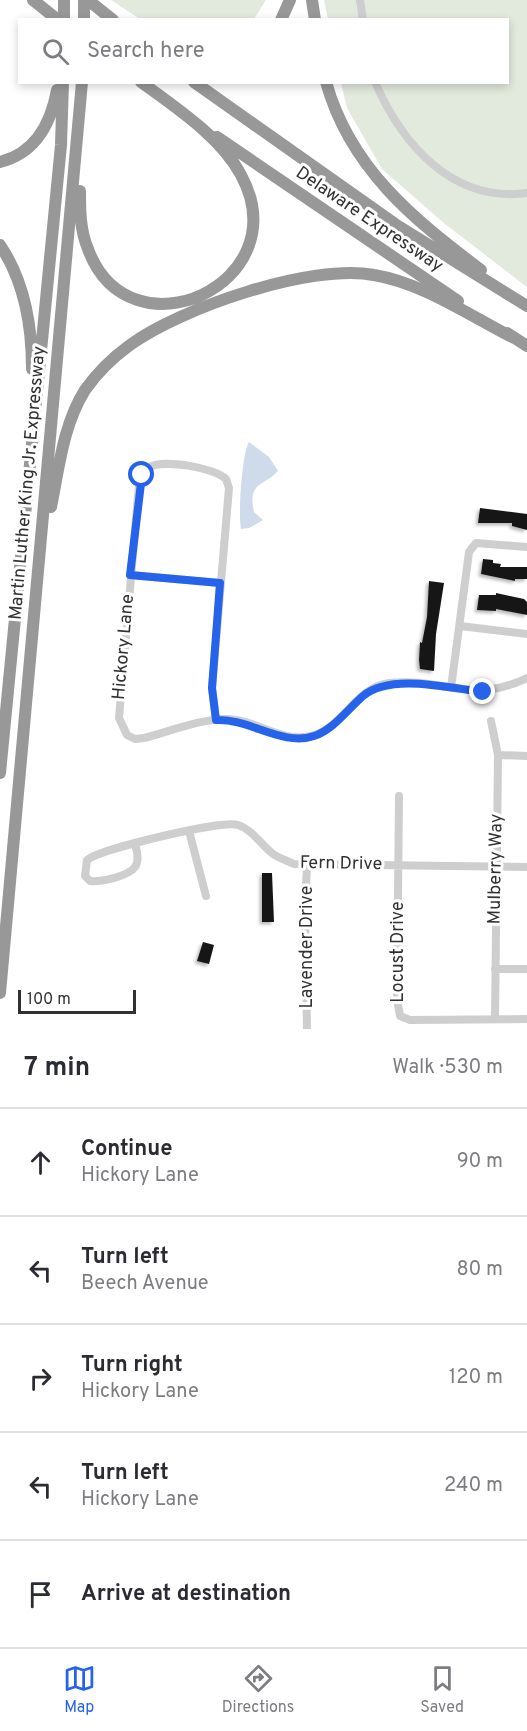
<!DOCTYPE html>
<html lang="en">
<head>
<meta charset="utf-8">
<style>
  :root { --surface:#fff; --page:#f2f2f3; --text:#2b2b33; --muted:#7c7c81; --line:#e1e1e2; --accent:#2563eb }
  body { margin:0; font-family:Overpass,sans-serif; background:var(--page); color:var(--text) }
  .scale { position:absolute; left:18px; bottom:15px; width:118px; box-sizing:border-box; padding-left:6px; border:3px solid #313131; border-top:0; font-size:16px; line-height:21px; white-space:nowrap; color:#313131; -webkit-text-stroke:4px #fff; paint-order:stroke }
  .stop { position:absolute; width:18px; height:18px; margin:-14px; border:4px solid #2563eb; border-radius:50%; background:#fff }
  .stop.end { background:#2563eb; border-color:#fff; box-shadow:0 2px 6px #0008 }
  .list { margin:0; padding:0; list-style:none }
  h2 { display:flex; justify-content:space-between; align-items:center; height:78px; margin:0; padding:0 24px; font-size:26px }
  h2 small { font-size:20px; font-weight:400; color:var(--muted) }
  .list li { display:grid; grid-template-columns:39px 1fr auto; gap:18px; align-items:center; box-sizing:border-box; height:108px; padding:0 24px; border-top:2px solid var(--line) }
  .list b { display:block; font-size:22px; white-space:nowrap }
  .list p { margin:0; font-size:20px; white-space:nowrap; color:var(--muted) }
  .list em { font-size:20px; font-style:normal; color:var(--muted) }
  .icon { flex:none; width:33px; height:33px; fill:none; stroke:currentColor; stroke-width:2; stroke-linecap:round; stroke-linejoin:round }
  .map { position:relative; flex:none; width:527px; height:1029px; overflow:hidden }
  .search { position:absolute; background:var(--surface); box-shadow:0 3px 9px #0003; left:18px; right:18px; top:18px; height:66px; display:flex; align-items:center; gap:15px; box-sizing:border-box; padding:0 21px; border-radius:0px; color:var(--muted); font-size:22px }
  .sheet { height:618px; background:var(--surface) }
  nav { display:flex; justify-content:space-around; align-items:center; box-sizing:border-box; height:84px; border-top:2px solid var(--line); background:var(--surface); font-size:16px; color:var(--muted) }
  nav a { display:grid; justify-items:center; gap:3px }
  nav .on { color:var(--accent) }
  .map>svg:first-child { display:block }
</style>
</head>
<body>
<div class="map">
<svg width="527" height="1029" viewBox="0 0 527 1029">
  <defs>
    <filter id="shadow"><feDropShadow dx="-2.5" dy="2.5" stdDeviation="1.5" flood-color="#0004"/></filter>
  </defs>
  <rect width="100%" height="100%" fill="#fff"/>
  <path fill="#e2e9dd" d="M111 0H266L254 19H140Z
    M324 0H527V287L445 224 382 169 347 108 341 83 508 82V20L328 19Z"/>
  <path fill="#cfdbea" d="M249 442 269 457 278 471C264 487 247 481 254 512L263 520 249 528 241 529C238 514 242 453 249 442Z"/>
  <path fill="#181818" filter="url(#shadow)" d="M480 508 527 514V530L512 526V523H478Z
    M483 559 493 560V563L501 564 500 567H527V579H515V581L481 574Z
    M429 581 444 583 436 634 434 671 420 669 419 660 420 642 422 643 427 617Z
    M496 593 524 599 527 602V615L496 609V611L477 610 479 595H496Z
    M262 873H272L274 922H262Z
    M203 942 214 945 209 964 197 961Z"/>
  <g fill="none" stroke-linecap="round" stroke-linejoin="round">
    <path stroke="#cecece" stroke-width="8" d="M360 0 363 20
      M375 82C402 144 452 203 527 193
      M130 575 220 583
      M460 626 527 634
      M451 688 469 552 476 543 527 547
      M216 720 212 688 229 488 226 479C215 468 162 458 148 468 143 472 141 478 139 484L119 718 127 735 135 739 144 738C168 732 203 718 228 719 257 720 281 743 311 736 343 729 355 687 389 683 442 677 471 705 527 678
      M491 721 498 755 495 1018
      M498 755 527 756
      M399 796 397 999 400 1016 410 1020 527 1019
      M189 831 206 896
      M135 844C142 866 135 872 114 878 106 880 99 882 90 881L85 876 87 860C100 849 221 820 238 825 252 829 262 846 273 854 279 858 288 861 294 864L527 867
      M307 865 305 908 307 1029
      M495 969H527"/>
    <path stroke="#989898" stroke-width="12" d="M33 0 58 20
      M88 0 113 20
      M312 0 315 20
      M64 20V0
      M84 20V0
      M281 20 290 0
      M194 82 395 224 527 306
      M326 82C350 168 413 219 481 270
      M217 137 458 301
      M0 162C36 153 51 123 57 90
      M80 191C80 210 80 230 88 249 129 361 300 284 241 175 221 137 175 107 141 82
      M0 245C25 282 32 325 32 369
      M507 333 527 346
      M51 507C59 468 63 425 85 390 97 373 112 358 130 345 181 308 311 263 374 275 423 283 470 316 514 338
      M0 773 61 145 63 82
      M0 993 82 82"/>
  </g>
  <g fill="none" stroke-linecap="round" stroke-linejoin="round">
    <path stroke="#2563eb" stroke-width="8" d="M142 475 130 575 220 583 212 688 216 720C249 718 282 747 314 736 333 730 348 709 363 696 390 673 449 688 483 692"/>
  </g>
  <g text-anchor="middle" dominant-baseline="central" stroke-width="6" stroke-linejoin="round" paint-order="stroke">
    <g font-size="18" fill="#313131" stroke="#fff">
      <text transform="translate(369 220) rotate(34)">Delaware Expressway</text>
      <text transform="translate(28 483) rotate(-85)">Martin Luther King Jr. Expressway</text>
      <text transform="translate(124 647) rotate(-85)">Hickory Lane</text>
      <text transform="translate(341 864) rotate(1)">Fern Drive</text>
      <text transform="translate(496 869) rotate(-89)">Mulberry Way</text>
      <text transform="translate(307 947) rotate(-90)">Lavender Drive</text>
      <text transform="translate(398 952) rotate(-90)">Locust Drive</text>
    </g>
  </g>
</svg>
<div class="scale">100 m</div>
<div class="stop" style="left:142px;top:475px"></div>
<div class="stop end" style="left:483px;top:692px"></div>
<div class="search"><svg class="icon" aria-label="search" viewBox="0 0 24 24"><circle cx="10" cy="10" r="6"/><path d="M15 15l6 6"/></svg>Search here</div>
</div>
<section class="sheet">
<h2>7 min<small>Walk · 530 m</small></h2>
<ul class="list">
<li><svg class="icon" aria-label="ahead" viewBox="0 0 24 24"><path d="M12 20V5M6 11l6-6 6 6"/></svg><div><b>Continue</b><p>Hickory Lane</p></div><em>90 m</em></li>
<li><svg class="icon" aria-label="left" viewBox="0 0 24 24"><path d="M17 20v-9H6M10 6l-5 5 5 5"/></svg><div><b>Turn left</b><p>Beech Avenue</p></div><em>80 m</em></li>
<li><svg class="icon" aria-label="right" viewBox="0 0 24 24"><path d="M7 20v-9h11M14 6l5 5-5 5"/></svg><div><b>Turn right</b><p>Hickory Lane</p></div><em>120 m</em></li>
<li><svg class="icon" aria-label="left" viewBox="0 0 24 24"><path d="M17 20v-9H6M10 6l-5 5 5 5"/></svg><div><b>Turn left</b><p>Hickory Lane</p></div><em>240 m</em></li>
<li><svg class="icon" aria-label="arrive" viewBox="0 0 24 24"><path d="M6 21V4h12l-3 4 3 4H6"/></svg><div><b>Arrive at destination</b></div></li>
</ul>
</section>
<nav>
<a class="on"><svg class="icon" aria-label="map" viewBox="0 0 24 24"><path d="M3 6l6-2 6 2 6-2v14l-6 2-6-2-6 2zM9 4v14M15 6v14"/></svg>Map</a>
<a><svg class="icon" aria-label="directions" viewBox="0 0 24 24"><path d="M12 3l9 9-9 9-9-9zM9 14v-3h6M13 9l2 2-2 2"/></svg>Directions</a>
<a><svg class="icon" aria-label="saved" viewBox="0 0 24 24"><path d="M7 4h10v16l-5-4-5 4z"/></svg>Saved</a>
</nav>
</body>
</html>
